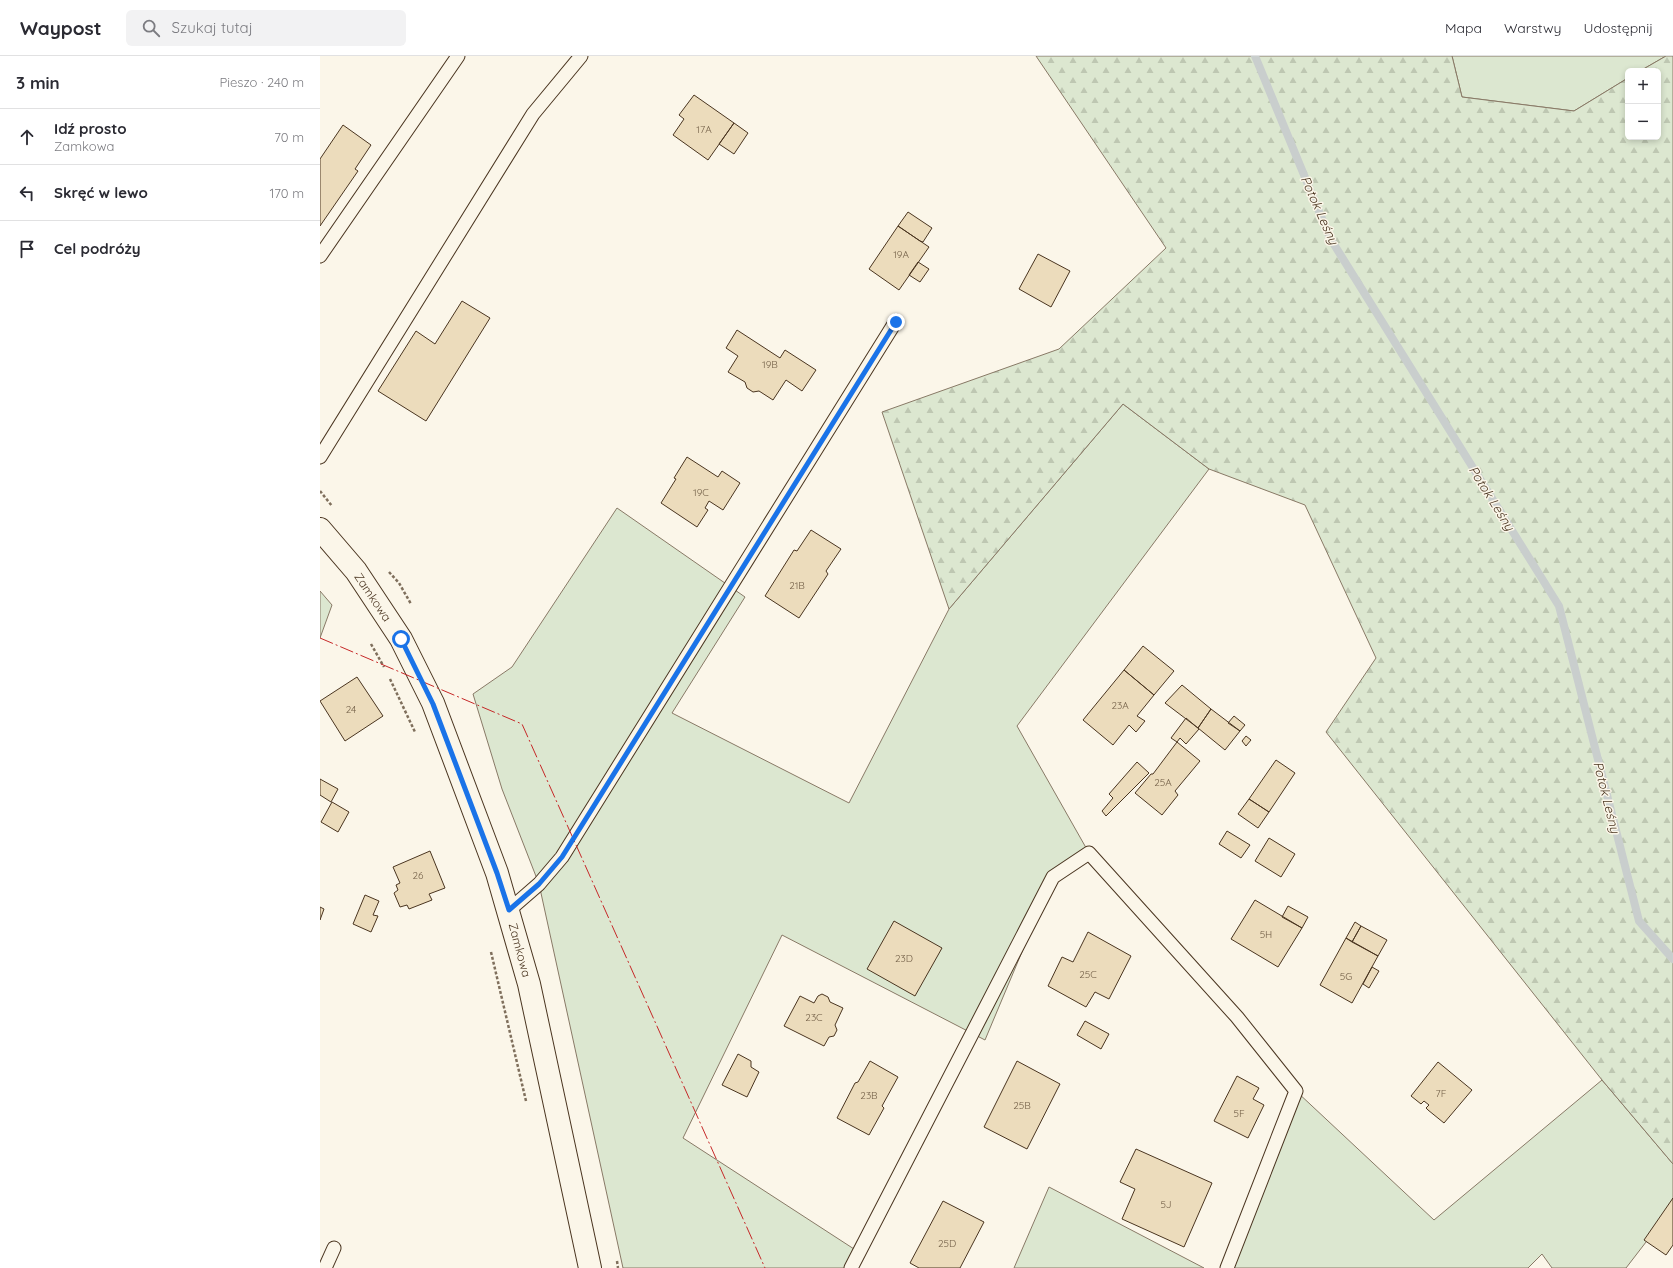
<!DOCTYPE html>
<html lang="pl">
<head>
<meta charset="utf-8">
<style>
  :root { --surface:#fff; --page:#f2f2f3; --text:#2b2b33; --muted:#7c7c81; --line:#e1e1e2 }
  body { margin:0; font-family:Quicksand,sans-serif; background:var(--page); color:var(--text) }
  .controls { position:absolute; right:12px; top:12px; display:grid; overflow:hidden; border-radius:6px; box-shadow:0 2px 6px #0003 }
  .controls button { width:36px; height:36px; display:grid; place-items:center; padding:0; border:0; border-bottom:1px solid var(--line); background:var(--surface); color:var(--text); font:20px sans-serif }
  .stop { position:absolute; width:12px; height:12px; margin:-9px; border:3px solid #1a73e8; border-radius:50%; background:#fff }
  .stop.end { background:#1a73e8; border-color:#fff; box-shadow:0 1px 4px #0008 }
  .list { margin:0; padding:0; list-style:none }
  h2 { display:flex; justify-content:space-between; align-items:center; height:52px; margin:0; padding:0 16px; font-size:17px }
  h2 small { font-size:13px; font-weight:400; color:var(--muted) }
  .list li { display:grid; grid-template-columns:26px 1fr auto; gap:12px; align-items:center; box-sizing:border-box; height:56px; padding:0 16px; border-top:1px solid var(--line) }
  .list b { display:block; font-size:15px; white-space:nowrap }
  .list p { margin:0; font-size:13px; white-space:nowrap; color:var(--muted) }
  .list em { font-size:13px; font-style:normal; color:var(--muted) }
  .icon { flex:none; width:22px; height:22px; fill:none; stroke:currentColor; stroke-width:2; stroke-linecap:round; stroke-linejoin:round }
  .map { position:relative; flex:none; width:1353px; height:1212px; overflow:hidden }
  header { display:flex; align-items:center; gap:24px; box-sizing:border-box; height:56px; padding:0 20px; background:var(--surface); border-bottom:1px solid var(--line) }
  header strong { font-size:19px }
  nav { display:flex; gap:22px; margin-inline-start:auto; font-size:14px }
  .search { width:280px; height:36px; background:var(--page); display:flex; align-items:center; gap:10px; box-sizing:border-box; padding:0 14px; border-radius:6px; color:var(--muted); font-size:15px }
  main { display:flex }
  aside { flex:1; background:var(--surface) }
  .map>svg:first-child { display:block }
</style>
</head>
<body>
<header>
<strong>Waypost</strong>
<div class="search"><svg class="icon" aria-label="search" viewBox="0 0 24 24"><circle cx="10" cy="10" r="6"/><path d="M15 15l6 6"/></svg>Szukaj tutaj</div>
<nav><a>Mapa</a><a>Warstwy</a><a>Udostępnij</a></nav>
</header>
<main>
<aside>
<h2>3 min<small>Pieszo · 240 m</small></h2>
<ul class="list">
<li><svg class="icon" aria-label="ahead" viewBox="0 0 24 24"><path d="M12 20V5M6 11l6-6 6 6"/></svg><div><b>Idź prosto</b><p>Zamkowa</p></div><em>70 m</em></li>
<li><svg class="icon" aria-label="left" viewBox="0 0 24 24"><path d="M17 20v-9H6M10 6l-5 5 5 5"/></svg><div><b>Skręć w lewo</b></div><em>170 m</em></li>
<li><svg class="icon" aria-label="arrive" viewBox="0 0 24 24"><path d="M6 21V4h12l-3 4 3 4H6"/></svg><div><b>Cel podróży</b></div></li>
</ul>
</aside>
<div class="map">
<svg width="1353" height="1212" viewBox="0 0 1353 1212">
  <defs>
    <pattern id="forest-firs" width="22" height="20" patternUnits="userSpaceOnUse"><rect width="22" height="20" fill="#dce7d0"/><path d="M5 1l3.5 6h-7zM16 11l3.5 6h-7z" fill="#bec7b2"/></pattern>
  </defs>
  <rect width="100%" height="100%" fill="#fbf6e9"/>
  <path fill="#dce7d0" stroke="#887966" d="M1132 0H1346L1320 15H1308V22L1254 55 1142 41Z
    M803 348 889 413 697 670 769 797 733 822 665 984 462 879 363 1082 534 1193 526 1212H303L219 828 182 733 153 638 192 611 297 452 425 541 352 657 529 747 629 553Z
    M0 535 12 549 0 582Z
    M1282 1024 1353 1108V1151L1306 1212H1232L1222 1198 1208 1212H907L976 1035 1114 1164Z
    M729 1131 884 1212H694Z"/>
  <path fill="url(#forest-firs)" stroke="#887966" d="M716 0H1132L1142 41 1254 55 1308 22V81H1338V15H1320L1346 0H1353V1108L1282 1024 1006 676 1056 602 985 449 889 413 803 348 629 553 562 356 739 293 846 192Z"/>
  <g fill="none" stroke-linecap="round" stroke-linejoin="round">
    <path stroke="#c9cecd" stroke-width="8" d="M935 0 1010 182 1239 550 1319 865 1353 903"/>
  </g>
  <path fill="#ecdcbc" stroke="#4a3520" d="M374 39 414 67 388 104 353 79 364 63 359 59Z
    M414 67 428 77 414 98 399 88Z
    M23 69 51 89 35 113 38 115 0 170V103Z
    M588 156 612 172 603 186 600 185 578 170Z
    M578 170 609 191 579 234 549 213Z
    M718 198 750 215 731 251 699 233Z
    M598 206 609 213 600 226 589 219Z
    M142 245 170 262 106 365 58 335 96 275 115 288Z
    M417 274 460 302 465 294 496 314 482 335 466 324 453 344 439 335 433 336 427 332 425 326 408 316 418 300 406 292Z
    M367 401 398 421 402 415 420 427 403 454 389 445 385 452 388 454 377 471 341 447 356 423 354 422Z
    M491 474 521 493 506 515 508 518 479 562 445 540 474 494 477 495Z
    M823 590 854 615 834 639 804 614Z
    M804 614 834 639 817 660 825 665 816 676 809 669 793 689 763 664Z
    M37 621 63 660 25 685 0 645Z
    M862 629 891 653 878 672 845 647Z
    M891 653 920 675 905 694 878 672Z
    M914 660 925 669 920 675 908 667Z
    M866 662 879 673 866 688 860 682 857 686 851 682Z
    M926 680 931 684 926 690 922 685Z
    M857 686 880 705 855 735 858 739 842 759 815 737 831 718H833Z
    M956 704 975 717 949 756 929 743Z
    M817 706 829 717 786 760 782 755 793 742 789 738Z
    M0 723 18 733 11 746 0 739Z
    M929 743 949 756 938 772 918 758Z
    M12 746 29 756 18 776 1 766Z
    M907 775 930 789 921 802 899 788Z
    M949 782 975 798 961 821 935 805Z
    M110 795 125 832 109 838 112 844 89 853 87 849 80 851 74 837 78 834 76 829 80 827 73 811Z
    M45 839 59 845 53 859 58 860 51 876 33 868Z
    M935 844 982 872 958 911 911 883Z
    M968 850 988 861 982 872 962 861Z
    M0 851 4 853 0 864Z
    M574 865 622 892 595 940 547 913Z
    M1035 866 1041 870 1032 886 1026 882Z
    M1041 870 1067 884 1058 900 1032 886Z
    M768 876 811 900 789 943 775 936 766 951 728 930 742 901 753 906Z
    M1026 882 1058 900 1032 947 1000 929Z
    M1052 911 1059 915 1049 932 1043 928Z
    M502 938 508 941 510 946 523 952 515 969 517 974 514 980 509 981 504 990 464 970 480 940 494 947 498 940Z
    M765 965 789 978 781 993 757 979Z
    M418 998 431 1005V1011L439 1016 427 1041 402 1029Z
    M550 1005 578 1021 562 1050 564 1052 549 1079 517 1062 535 1027 538 1026Z
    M697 1005 740 1028 707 1093 664 1071Z
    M1118 1006 1152 1034 1124 1067 1108 1054 1106 1052 1109 1049 1104 1045 1101 1048 1091 1040Z
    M917 1020 939 1032 933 1043 944 1049 928 1082 894 1065Z
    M816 1093 892 1127 864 1191 802 1163 815 1133 800 1126Z
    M1353 1142V1189L1346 1199 1324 1184Z
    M623 1145 664 1166 640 1212H599L590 1207Z"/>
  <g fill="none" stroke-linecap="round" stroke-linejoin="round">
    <defs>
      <path id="lane" d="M0 200 138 0
        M0 401 213 58 261 0
        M189 854 219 828 242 801 576 265
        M5 1212 14 1192
        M531 1212 733 821 769 797 917 961 976 1035 907 1212"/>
      <path id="secondary" d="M0 473 36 515 81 583 113 647 177 817 209 928 270 1212"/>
    </defs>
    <use href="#lane" stroke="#4a3520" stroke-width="15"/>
    <use href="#secondary" stroke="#4a3520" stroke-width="24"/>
    <path stroke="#7f6f5c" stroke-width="2.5" stroke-dasharray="3 2" stroke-linecap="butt" d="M0 435 12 450
      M69 516 79 527 91 548
      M51 588 64 611
      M70 623 95 676
      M171 896 206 1045
      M297 1205 298 1212"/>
    <use href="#lane" stroke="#fbf6e9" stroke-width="13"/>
    <use href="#secondary" stroke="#fbf6e9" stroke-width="22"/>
    <path stroke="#c62828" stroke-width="1" stroke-dasharray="14 3 2 3" stroke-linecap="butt" d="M0 582 202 668 445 1212"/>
  </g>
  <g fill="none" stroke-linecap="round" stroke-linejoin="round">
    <path stroke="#1a73e8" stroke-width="5" d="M81 583 113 648 177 817 189 854 219 828 242 801 576 266"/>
  </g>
  <g text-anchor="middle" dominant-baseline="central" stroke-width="3" stroke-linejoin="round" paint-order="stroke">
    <g font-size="10" fill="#725f47">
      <text x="384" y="73">17A</text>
      <text x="581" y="198">19A</text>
      <text x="450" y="308">19B</text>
      <text x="381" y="436">19C</text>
      <text x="477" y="529">21B</text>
      <text x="800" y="649">23A</text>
      <text x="31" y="653">24</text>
      <text x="843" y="726">25A</text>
      <text x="98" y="819">26</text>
      <text x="946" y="878">5H</text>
      <text x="584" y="902">23D</text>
      <text x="768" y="918">25C</text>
      <text x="1026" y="920">5G</text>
      <text x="494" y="961">23C</text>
      <text x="1121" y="1037">7F</text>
      <text x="549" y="1039">23B</text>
      <text x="702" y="1049">25B</text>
      <text x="919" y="1057">5F</text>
      <text x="846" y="1148">5J</text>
      <text x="627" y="1187">25D</text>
    </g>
    <g font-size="12" fill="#4a3520" stroke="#fbf6e9">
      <text transform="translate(53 541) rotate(56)">Zamkowa</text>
      <text transform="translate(200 894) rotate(75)">Zamkowa</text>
    </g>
    <g font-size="13" font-style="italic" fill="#4a3520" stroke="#fbf6e9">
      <text transform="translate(1000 154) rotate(66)">Potok Leśny</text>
      <text transform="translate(1172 442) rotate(58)">Potok Leśny</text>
      <text transform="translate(1287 741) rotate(76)">Potok Leśny</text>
    </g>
  </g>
</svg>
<div class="controls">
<button>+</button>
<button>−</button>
</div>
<div class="stop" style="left:81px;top:583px"></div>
<div class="stop end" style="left:576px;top:266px"></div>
</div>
</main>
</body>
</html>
